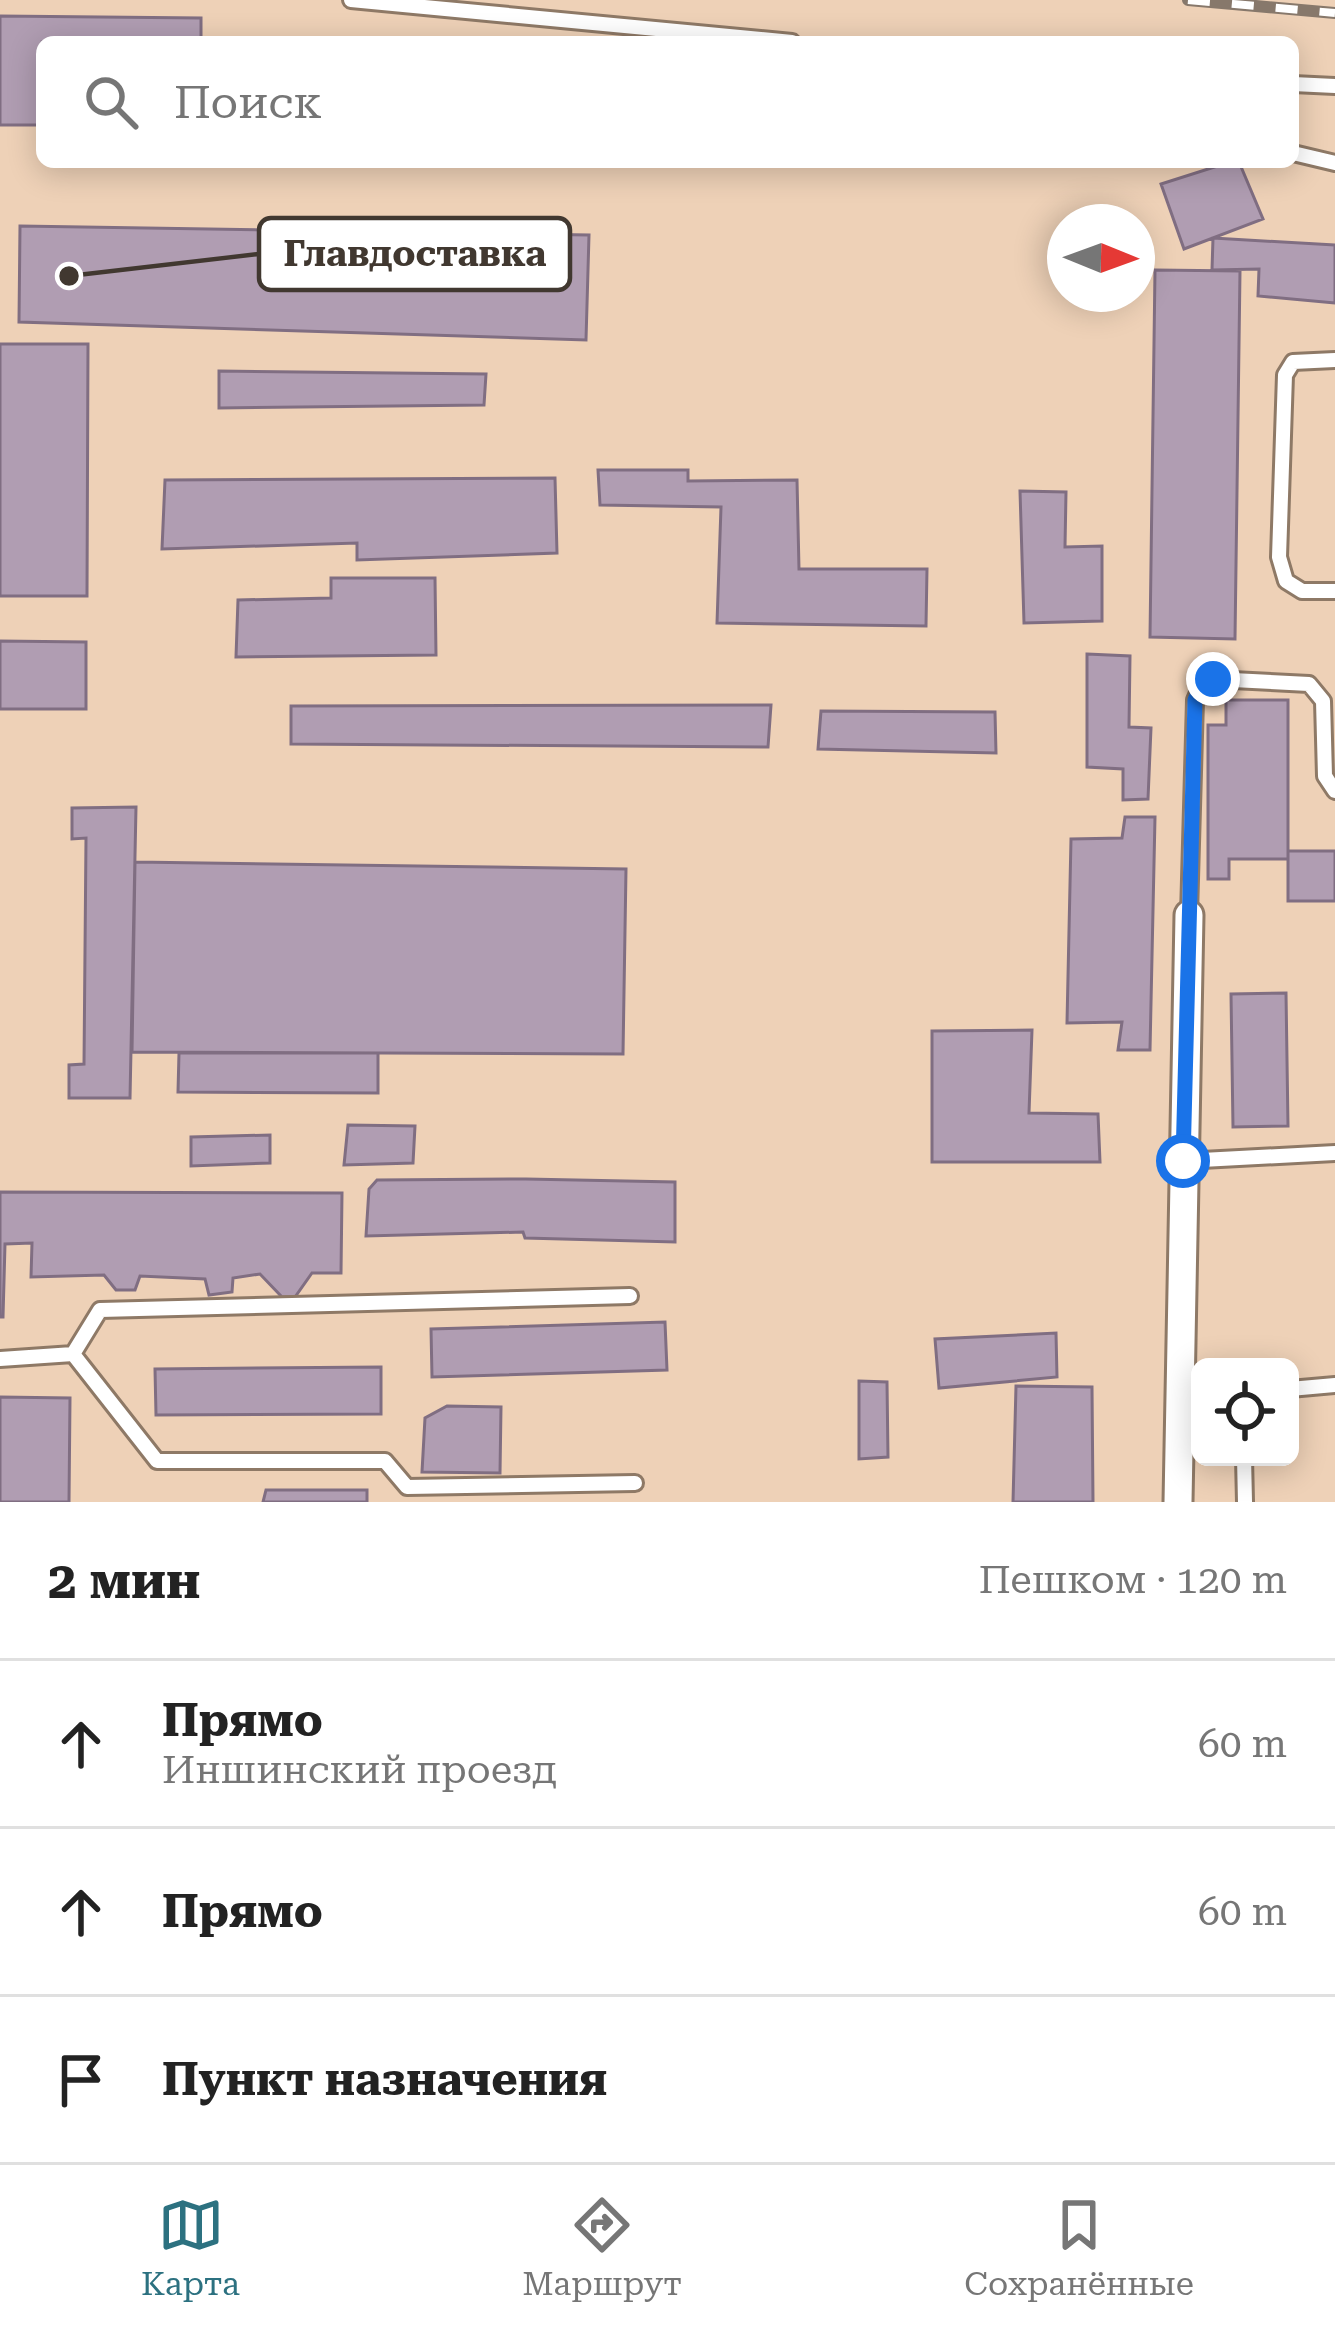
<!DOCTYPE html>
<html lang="ru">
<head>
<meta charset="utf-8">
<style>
  :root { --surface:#fff; --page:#f6f6f6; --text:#222; --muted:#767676; --line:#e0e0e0; --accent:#2c7180 }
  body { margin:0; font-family:"Roboto Serif",serif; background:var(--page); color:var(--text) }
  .controls { position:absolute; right:36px; bottom:36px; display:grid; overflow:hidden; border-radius:18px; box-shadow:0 6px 30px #0003 }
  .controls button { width:108px; height:108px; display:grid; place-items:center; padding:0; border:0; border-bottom:3px solid var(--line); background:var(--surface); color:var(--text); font:60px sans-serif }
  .compass { position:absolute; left:1047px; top:204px; width:108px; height:108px; border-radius:50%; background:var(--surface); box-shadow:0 6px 30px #0003; rotate:91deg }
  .stop { position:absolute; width:36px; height:36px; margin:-27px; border:9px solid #1a73e8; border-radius:50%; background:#fff }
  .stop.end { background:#1a73e8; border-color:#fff; box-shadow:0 3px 12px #0008 }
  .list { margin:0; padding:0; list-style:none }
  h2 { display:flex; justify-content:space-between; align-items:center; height:156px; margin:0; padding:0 48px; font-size:51px }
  h2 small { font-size:39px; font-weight:400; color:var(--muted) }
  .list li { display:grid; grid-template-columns:78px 1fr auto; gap:36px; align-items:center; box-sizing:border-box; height:168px; padding:0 48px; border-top:3px solid var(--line) }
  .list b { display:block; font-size:45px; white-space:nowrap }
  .list p { margin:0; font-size:39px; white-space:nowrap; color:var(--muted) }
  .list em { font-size:39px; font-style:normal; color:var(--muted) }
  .icon { flex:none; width:66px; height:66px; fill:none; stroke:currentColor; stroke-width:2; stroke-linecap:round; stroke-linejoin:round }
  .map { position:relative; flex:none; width:1335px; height:1502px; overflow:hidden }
  .search { position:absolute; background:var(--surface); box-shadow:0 6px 30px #0003; left:36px; right:36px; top:36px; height:132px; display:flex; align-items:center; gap:30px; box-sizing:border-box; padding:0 42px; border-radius:18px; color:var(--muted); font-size:45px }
  .sheet { height:660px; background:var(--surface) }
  nav { display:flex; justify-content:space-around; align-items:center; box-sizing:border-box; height:168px; border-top:3px solid var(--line); background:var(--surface); font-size:33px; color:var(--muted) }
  nav a { display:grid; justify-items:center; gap:6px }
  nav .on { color:var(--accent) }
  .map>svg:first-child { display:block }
</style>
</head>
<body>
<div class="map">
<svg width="1335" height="1502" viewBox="0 0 1335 1502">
  <rect width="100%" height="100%" fill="#f5dec9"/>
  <path fill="#eed1b7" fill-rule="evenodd" d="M0 0H1335V1502H0ZM42 42H1293V162H42ZM1065 222H1137V294H1065ZM1200 1367H1290V1457H1200Z"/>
  <path fill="#b09db2" stroke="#806e82" stroke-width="3" d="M0 16 201 18V42H42V125H0Z
    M1230 162H1239L1263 219 1184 249 1161 184Z
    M20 226 589 235 586 340 19 322Z
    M1213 238 1335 245V303L1258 296 1259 269 1212 270Z
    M1155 270 1240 271 1235 639 1150 637Z
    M0 344H88L87 596H0Z
    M219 371 486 374 484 405 219 408Z
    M598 470H688V481L797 480 799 569H927L926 626 717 623 721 507 600 505Z
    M555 478 557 553 357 560V543L162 549 165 480Z
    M1020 491 1066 492 1065 547 1102 546V621L1024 623Z
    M331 578H435L436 655 236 657 238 600 331 598Z
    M0 641 86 642V709H0Z
    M1087 654 1130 656 1129 727 1151 728 1148 799 1123 800V769L1087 767Z
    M1226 700H1288V859H1229V879H1208V725H1226Z
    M771 705 768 747 291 744V706Z
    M821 711 995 712 996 753 818 749Z
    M136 807 130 1098H69V1065L84 1064 86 838 72 839V808Z
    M1125 817H1155L1150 1050H1118L1122 1022 1067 1023 1071 839 1122 838Z
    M1288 851H1335V901H1288Z
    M135 862 626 869 623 1054 132 1052Z
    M1286 993 1288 1126 1233 1127 1231 994Z
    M1032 1030 1029 1113 1098 1114 1100 1162H932V1031Z
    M179 1053H378V1093L178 1092Z
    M348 1125 415 1126 413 1163 344 1165Z
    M270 1135V1163L191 1166V1137Z
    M526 1179 675 1182V1242L525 1238 523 1232 366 1236 369 1189 377 1180Z
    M0 1192 342 1193 341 1273H312L295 1297H282L260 1274 233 1278 232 1292 209 1295 205 1279 140 1276 135 1290H116L104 1275 31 1277 32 1243 5 1244 3 1317H0Z
    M665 1322 667 1370 432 1377 431 1329Z
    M1056 1333 1057 1377 939 1388 935 1339Z
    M381 1367V1414L156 1415 155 1369Z
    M859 1381 887 1382 888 1457 859 1459Z
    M1016 1386 1092 1387 1093 1502H1013Z
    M0 1397 70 1398 69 1502H0Z
    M447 1406 501 1407 500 1473 422 1472 425 1418Z
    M266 1490H367V1502H263Z"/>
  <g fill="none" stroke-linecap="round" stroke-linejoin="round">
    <defs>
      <path id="service" d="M351 0 792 42
        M1293 84 1335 86
        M1293 153 1335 163
        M1335 360 1293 362 1285 375 1279 557 1286 581 1302 591H1335
        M1189 915 1195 700 1202 684 1213 679 1309 684 1323 701 1325 776 1335 791
        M1183 1161 1335 1153
        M73 1354 157 1461H385L407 1487 635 1483
        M0 1359 73 1354 100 1310 630 1296
        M1290 1389 1335 1385
        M1244 1457 1245 1502"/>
      <path id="minor" d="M1178 1502 1189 915"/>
    </defs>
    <use href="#service" stroke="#8e7966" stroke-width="20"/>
    <use href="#minor" stroke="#8e7966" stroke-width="33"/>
    <use href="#service" stroke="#fff" stroke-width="14"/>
    <use href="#minor" stroke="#fff" stroke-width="27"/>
    <defs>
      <path id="rail" d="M1188 0 1335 13"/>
    </defs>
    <use href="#rail" stroke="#87786b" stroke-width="12"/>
    <use href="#rail" stroke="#fff" stroke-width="8" stroke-dasharray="22" stroke-linecap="butt"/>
  </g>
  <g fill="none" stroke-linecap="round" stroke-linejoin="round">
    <path stroke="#1a73e8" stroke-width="15" d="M1183 1161 1195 700 1202 684 1213 679"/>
  </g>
  <path fill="none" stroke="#413830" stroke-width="4.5" d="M69 276L259 254"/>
  <circle fill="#413830" stroke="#fff" stroke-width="4.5" cx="69" cy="276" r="12"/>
  <rect fill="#fff" stroke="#413830" stroke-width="4.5" x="259" y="218" width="311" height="72" rx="12"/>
  <g font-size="36" text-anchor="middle" font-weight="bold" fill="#413830">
    <text x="415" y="266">Главдоставка</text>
  </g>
</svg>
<div class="controls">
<button><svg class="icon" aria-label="locate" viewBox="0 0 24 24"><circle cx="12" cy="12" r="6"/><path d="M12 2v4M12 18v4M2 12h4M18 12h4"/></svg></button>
</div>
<svg class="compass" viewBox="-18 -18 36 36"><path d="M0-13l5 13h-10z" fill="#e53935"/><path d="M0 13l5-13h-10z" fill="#767676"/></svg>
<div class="stop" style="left:1183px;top:1161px"></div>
<div class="stop end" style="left:1213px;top:679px"></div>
<div class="search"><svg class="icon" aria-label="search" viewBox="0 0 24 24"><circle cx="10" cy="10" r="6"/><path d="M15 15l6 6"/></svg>Поиск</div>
</div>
<section class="sheet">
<h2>2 мин<small>Пешком · 120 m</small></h2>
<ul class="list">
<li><svg class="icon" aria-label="ahead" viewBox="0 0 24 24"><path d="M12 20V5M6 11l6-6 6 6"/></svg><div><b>Прямо</b><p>Иншинский проезд</p></div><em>60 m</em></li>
<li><svg class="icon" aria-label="ahead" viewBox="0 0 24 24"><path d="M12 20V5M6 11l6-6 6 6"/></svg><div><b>Прямо</b></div><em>60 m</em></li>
<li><svg class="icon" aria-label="arrive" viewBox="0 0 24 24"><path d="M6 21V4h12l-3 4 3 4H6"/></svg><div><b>Пункт назначения</b></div></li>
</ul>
</section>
<nav>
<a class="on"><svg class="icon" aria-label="map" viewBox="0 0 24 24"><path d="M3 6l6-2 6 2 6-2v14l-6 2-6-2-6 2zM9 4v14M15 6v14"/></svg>Карта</a>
<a><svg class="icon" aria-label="directions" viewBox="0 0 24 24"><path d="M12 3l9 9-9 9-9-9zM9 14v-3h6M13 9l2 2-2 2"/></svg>Маршрут</a>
<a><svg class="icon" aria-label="saved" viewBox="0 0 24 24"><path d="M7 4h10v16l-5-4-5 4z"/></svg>Сохранённые</a>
</nav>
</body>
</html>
